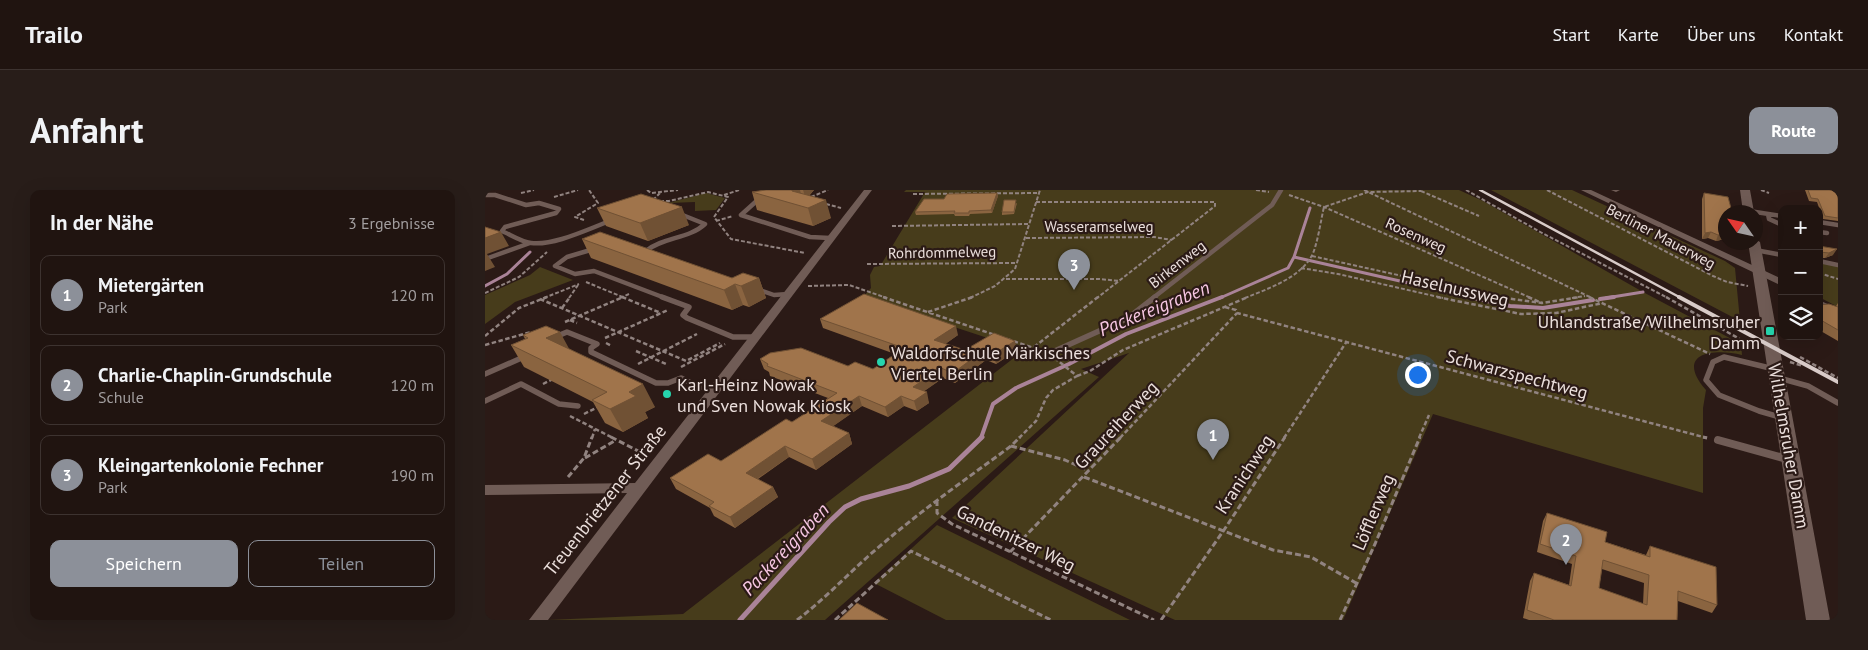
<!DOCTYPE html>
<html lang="de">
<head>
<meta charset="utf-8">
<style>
  :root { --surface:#201410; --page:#281d19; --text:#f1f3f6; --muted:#a29e9f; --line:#3d3330; --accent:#8c9099 }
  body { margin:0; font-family:"PT Sans",sans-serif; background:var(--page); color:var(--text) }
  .controls { position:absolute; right:15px; top:15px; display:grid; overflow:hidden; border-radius:10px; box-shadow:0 5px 20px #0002 }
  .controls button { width:45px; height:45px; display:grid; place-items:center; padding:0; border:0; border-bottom:1px solid var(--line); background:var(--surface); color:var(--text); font:25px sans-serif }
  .compass { position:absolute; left:1233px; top:15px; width:45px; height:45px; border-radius:50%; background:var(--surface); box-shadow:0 5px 20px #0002; rotate:304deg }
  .you { position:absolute; left:932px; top:184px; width:18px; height:18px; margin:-12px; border:4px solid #fff; border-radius:50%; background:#1a73e8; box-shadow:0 0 0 8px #1a73e833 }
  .badge { display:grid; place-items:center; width:32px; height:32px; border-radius:50%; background:var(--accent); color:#fff; font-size:16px; font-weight:700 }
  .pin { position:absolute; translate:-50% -41px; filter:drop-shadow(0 1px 2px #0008) }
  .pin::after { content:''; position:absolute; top:26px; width:18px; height:15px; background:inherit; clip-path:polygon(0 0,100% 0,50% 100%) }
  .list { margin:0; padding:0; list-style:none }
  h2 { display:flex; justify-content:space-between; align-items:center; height:65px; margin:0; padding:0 20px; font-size:21px }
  h2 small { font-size:16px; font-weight:400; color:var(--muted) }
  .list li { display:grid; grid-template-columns:32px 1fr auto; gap:15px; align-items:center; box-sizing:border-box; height:80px; margin:0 10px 10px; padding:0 10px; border:1px solid var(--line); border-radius:10px }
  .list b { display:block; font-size:19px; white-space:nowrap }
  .list p { margin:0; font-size:16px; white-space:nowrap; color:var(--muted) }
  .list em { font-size:16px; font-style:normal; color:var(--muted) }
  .actions { display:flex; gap:10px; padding:15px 20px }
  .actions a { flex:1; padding:11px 0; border:1px solid var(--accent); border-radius:10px; text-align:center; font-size:18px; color:var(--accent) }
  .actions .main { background:var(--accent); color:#fff }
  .icon { flex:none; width:28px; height:28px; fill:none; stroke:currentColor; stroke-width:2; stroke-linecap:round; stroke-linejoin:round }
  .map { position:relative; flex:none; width:1353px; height:430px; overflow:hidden; border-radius:10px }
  header { display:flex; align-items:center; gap:30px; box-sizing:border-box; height:70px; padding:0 25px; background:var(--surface); border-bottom:1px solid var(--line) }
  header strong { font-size:24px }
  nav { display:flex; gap:28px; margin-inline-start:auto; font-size:18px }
  .intro { display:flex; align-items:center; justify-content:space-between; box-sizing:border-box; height:120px; padding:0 30px }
  h1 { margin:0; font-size:35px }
  .button { padding:12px 22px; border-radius:10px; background:var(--accent); color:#fff; font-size:18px; font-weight:700 }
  main { display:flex; gap:30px; padding:0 30px }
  aside { flex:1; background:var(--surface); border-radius:10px; box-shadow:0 5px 20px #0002 }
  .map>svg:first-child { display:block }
</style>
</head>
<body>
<header>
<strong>Trailo</strong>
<nav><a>Start</a><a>Karte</a><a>Über uns</a><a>Kontakt</a></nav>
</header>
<div class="intro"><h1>Anfahrt</h1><a class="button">Route</a></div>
<main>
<aside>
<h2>In der Nähe<small>3 Ergebnisse</small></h2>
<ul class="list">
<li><span class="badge">1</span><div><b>Mietergärten</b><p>Park</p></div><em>120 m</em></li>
<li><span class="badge">2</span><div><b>Charlie-Chaplin-Grundschule</b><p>Schule</p></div><em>120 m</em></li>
<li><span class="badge">3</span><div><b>Kleingartenkolonie Fechner</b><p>Park</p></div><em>190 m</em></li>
</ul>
<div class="actions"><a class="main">Speichern</a><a>Teilen</a></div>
</aside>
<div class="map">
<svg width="1353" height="430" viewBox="0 0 1353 430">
  <rect width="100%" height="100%" fill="#2b1a16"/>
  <path fill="#473c1b" d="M421 0H974L998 11 1158 102 1256 154 1257 165C1228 158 1189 163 1221 200L1218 218V303L948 224 858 430H690L467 328 644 163 596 179 614 187 340 430H63L198 424 539 160 378 107 386 98 385 85 389 77 395 76 397 73 440 2H419Z
    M1006 0H1087L1240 71 1250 78 1255 131Z
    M221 3 240 8 231 20 210 21V12L183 13Z
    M1334 73 1353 76V117L1334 107Z
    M55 77 88 90 30 112 0 134V105L45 85Z
    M452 335 645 430H461L389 393Z"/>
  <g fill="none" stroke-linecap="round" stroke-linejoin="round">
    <path stroke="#aa8398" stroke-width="3" d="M809 67 990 108
      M0 96 22 84 45 62
      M735 108 803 78 809 67 825 18
      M1121 108 1158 102"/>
    <path stroke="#aa8398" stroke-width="4" d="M984 107 1025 116 1058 118 1108 110
      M1115 109 1129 107
      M496 248 508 214 531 198 584 174 641 144 737 107"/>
    <path stroke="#aa8398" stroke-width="5" d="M255 430 344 332 360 317 376 309 424 296 464 279 497 247"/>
    <path stroke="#918380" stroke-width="2" stroke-dasharray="4 2" stroke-linecap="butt" d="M162 0 166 3 193 0
      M771 0 784 2
      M879 0 1107 108
      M981 0 1057 43 1183 108
      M1062 0 1228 86 1242 92 1263 96
      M1276 0 1284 3
      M936 1 994 26
      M36 3 49 0
      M428 4 554 3
      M239 5 254 0
      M804 5 839 17 1046 108
      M69 7 93 0
      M326 7 343 0
      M168 10 175 3
      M175 11H184L223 2 243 7 229 27 246 49 320 63
      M551 12H730V16L612 108
      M341 14 356 18
      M99 30 90 27 113 13 104 0
      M231 31 248 26
      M407 36 544 34
      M541 48 669 47 687 50
      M827 66 1017 108
      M382 74 532 73
      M816 78 853 84 958 108
      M1334 83 1353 89
      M521 89H614L635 91
      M101 92 140 108
      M323 96 364 95 402 108
      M0 103 34 87 62 62
      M59 108 94 94
      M84 108 93 95
      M135 108 144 104
      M485 108 510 96 530 79 555 0
      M760 108C782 99 813 89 826 67 832 58 836 29 839 17L883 2 936 1
      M1087 108 1100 106"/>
    <path stroke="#918380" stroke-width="2.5" stroke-dasharray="4.5 2.5" stroke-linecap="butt" d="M137 107 176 123
      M398 107 510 145
      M952 107 1036 124 1071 123 1118 113
      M1012 107 1057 113 1095 107
      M1043 107 1057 113
      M1104 107 1225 164
      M1181 107 1272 159
      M55 109 201 171 235 153
      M740 117 751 120 752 123 1222 248
      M77 118 85 107
      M443 122 488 107
      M85 130 92 133
      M80 132 138 107
      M0 146 34 118 62 107
      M120 148 183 120
      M522 149 555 160
      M121 153 127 156
      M0 155 46 142
      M549 157 613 107
      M151 161 181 174
      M1315 167 1353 188
      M1305 172 1318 176
      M153 174 212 144
      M196 177 240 154
      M592 186 605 181 638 160 763 107
      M58 194 68 189
      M99 224 115 216
      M85 226 128 248
      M107 248 110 239
      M534 248 551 231 561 208 568 200 592 186 572 170
      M635 248 752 123
      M799 248 862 151
      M934 248 944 225"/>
    <path stroke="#918380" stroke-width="3" stroke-dasharray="6 3" stroke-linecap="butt" d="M126 247 157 263H162
      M1218 247 1222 248
      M526 256 580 270 604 281
      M100 268 131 250
      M83 287 99 268 107 247
      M599 287 788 360 826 367 871 393
      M452 310V323L467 334 669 430
      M525 362 636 247
      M312 430C344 406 370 376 401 351 441 317 484 287 526 256L535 247
      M350 430 426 361 566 430
      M676 430 739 340 800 247
      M855 430 890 354 935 247"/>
    <path stroke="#705c56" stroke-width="4.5" d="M0 5H10L41 15 54 13 74 19 71 23 20 37 17 41C26 45 37 52 46 53 69 56 103 39 125 31
      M276 7 256 25 325 47 345 48
      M1264 21 1297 26
      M1283 24 1284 29 1297 35
      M1334 32 1353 35
      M1334 42 1342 43
      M109 59 82 67 70 76 90 84 109 81 180 108
      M1270 60 1297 65
      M166 63 161 61C178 47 204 49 220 34L195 24
      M3 68 45 53
      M1334 71 1353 75
      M272 99 289 105 303 104
      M668 108 787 15 796 0"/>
    <path stroke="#705c56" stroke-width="5.5" d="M177 107 204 117 198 125 202 128 248 147H270
      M70 147 82 142 112 154 106 158V162L171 193H183L196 188 214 197H231
      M563 164 643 128 670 107
      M1289 179 1239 167 1228 172 1221 190 1234 205 1274 221 1298 228
      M0 184 41 166
      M1294 188 1323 196 1353 213
      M0 211 36 194 74 214 93 216"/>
    <path stroke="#705c56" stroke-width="8" d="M1233 250 1302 269"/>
    <path fill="#705c56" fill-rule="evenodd" d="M379 0H387L63 430H44L142 303 0 305V295L150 293Z
      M1096 0H1106L1297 89V96Z
      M1126 0H1135L1131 2Z
      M1334 110 1353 119V126L1334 117Z"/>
    <path fill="#705c56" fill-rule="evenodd" d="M1255 0H1265L1269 22H1258Z
      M1270 49 1275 52 1345 430H1321L1263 52H1270Z"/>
    <path stroke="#d8cbc8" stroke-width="2.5" d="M995 0 1196 108"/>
    <path stroke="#d8cbc8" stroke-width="4" d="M1194 107 1353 192"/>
  </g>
  <path fill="#8a6440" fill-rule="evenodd" d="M281 0H329L324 6 346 28 328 36 272 20 267 2Z
    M1320 0H1353V31L1338 29 1332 12 1324 11Z
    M512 3 513 6 507 23 485 24 484 26H470L469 24 431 25 430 22 459 9Z
    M1219 3 1240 49 1231 51 1223 48 1217 49V9Z
    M532 13 529 24 517 25V22Z
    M112 18 204 35 163 51 121 36Z
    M97 49 247 88H274L281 108 264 117 258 115 247 120 106 68Z
    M1334 56 1348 65 1340 68H1334Z
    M1353 113V151L1334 140V115L1353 117 1351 116Z
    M335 129 473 145 460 154 480 160 530 151 531 161 511 174 501 170 470 193 458 188 439 201 444 213 432 221 419 216 403 227 377 216 348 236 364 243 367 254 331 280 304 267 273 289 288 297 293 307 250 338 229 326 225 318 191 299 185 288 236 271 307 232 343 208 285 186 284 182 279 179 275 169 363 176 388 179 410 164 338 138Z
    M38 145 85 159 170 217 160 222 163 228 138 242 120 233 108 212 39 177 26 155 40 149Z
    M1062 323 1120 352 1161 365 1165 356 1232 415 1227 423 1193 411 1192 430H1044L1038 428 1045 391 1049 383 1084 395 1087 374 1052 362 1058 331ZM1117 379 1159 393 1158 414 1114 398Z"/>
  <path fill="#705134" d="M307 0H315L318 12 307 1Z
    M318 0H329L321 9Z
    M512 3 513 6 507 23 506 20Z
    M341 10 346 28 328 36 323 18Z
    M197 17 204 35 163 51 155 33Z
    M16 42 24 56 2 64 10 77 0 81V48Z
    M1226 42 1223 48 1217 49 1220 43Z
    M1240 44V49L1231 51 1233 45Z
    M1352 59 1348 65 1340 68 1344 63Z
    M274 88 281 108 264 117 256 96Z
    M250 94 258 115 247 120 239 100Z
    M471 136 473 145 452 160 449 150Z
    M75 142 87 164 61 148Z
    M530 151 531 161 511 174 509 164Z
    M499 160 501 170 470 193 468 183Z
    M456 178 458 188 431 207 428 197Z
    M158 194 170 217 160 222 163 228 138 242 125 219 144 202Z
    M442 202 444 213 432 221 429 211Z
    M374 206 377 216 340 242 336 231Z
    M416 206 419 216 403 227 400 217Z
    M364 243 367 254 331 280 327 269Z
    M300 256 304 267 266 293 261 283Z
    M288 297 293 307 250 338 245 327Z"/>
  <path fill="#a0744b" stroke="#705134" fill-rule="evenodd" d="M281 0H307V1L341 10 323 18 267 2Z
    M1323 0H1353V28L1340 26 1333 9 1326 8Z
    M512 3 506 20 484 21V23H469L470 21 430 22 439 9H459L462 4Z
    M1219 3 1243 7 1247 22H1240V44L1233 45 1226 42 1220 43Z
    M156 4 197 17 155 33 112 18Z
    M519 10H531L529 22H517Z
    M0 37 16 42 0 48Z
    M115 42 247 88 258 83 274 88 256 96 250 94 239 100 97 49Z
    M1334 56 1352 59 1344 63 1335 62 1334 65Z
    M379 104 471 136 449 150 480 160 509 143 530 151 509 164 499 160 468 183 456 178 428 197 442 202 429 211 416 206 400 217 374 206 336 231 364 243 327 269 300 256 261 283 288 297 245 327 224 316 229 312 185 288 223 264 236 271 301 229 307 232 352 203 282 176 283 174 275 169 285 163 316 158 363 176 370 172 388 179 419 158 335 129Z
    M1344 114 1353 117V140L1334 129V115Z
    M61 136 75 142 61 148 158 194 144 202 151 206 125 219 107 210 122 202 26 155 43 148 38 145Z
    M1062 323 1122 342 1120 352 1165 367V356L1231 377 1232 415 1193 401 1192 430H1069L1042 420 1049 383 1086 396 1091 366 1055 354ZM1118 370 1164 385 1162 415 1114 398Z
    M372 413 403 430H354Z"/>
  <g fill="#26d5ae" stroke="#2b1a16" stroke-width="2">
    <rect x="1280" y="136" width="10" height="10" rx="2.5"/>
    <circle cx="396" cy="172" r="5"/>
    <circle cx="182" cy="204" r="5"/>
  </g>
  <g text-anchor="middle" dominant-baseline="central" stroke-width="4.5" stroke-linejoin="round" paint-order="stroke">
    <g font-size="15" fill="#ebdfdc" stroke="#2b1a16">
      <text x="614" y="36">Wasseramselweg</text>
      <text transform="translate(931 45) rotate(24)">Rosenweg</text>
      <text transform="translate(1176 46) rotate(28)">Berliner Mauerweg</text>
      <text transform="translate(457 62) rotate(-1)">Rohrdommelweg</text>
      <text transform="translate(692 74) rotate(-38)">Birkenweg</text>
    </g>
    <g font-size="18" fill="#ebdfdc" stroke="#2b1a16">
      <text transform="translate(970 98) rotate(13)">Haselnussweg</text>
      <text transform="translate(1032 184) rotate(15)">Schwarzspechtweg</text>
      <text transform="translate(631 235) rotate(-47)">Graureiherweg</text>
      <text transform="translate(1304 256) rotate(80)">Wilhelmsruher Damm</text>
      <text transform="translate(759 284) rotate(-57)">Kranichweg</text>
      <text transform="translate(120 310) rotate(-52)">Treuenbrietzener Straße</text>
      <text transform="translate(888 322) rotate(-67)">Löfflerweg</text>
      <text transform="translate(531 348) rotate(26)">Gandenitzer Weg</text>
    </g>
    <g font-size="18" fill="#ebdfdc" stroke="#2b1a16" text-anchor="start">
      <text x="1275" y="131" text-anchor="end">Uhlandstraße/Wilhelmsruher<tspan x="1275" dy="21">Damm</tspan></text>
      <text x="406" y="162">Waldorfschule Märkisches<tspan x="406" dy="21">Viertel Berlin</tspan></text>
      <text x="192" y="194">Karl-Heinz Nowak<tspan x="192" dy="21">und Sven Nowak Kiosk</tspan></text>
    </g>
    <g font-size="19" font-style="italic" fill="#f7c7e3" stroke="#2b1a16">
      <text transform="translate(669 118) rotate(-22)">Packereigraben</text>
      <text transform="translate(300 359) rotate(-47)">Packereigraben</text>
    </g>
  </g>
</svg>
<div class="controls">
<button>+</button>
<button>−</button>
<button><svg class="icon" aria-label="layers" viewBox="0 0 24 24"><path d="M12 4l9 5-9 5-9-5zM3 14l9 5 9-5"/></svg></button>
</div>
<svg class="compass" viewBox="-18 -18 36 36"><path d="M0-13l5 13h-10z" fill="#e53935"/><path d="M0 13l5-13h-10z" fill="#a29e9f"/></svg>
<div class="you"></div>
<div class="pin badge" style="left:728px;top:270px">1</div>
<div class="pin badge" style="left:1081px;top:375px">2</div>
<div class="pin badge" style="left:589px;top:100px">3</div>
</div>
</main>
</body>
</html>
